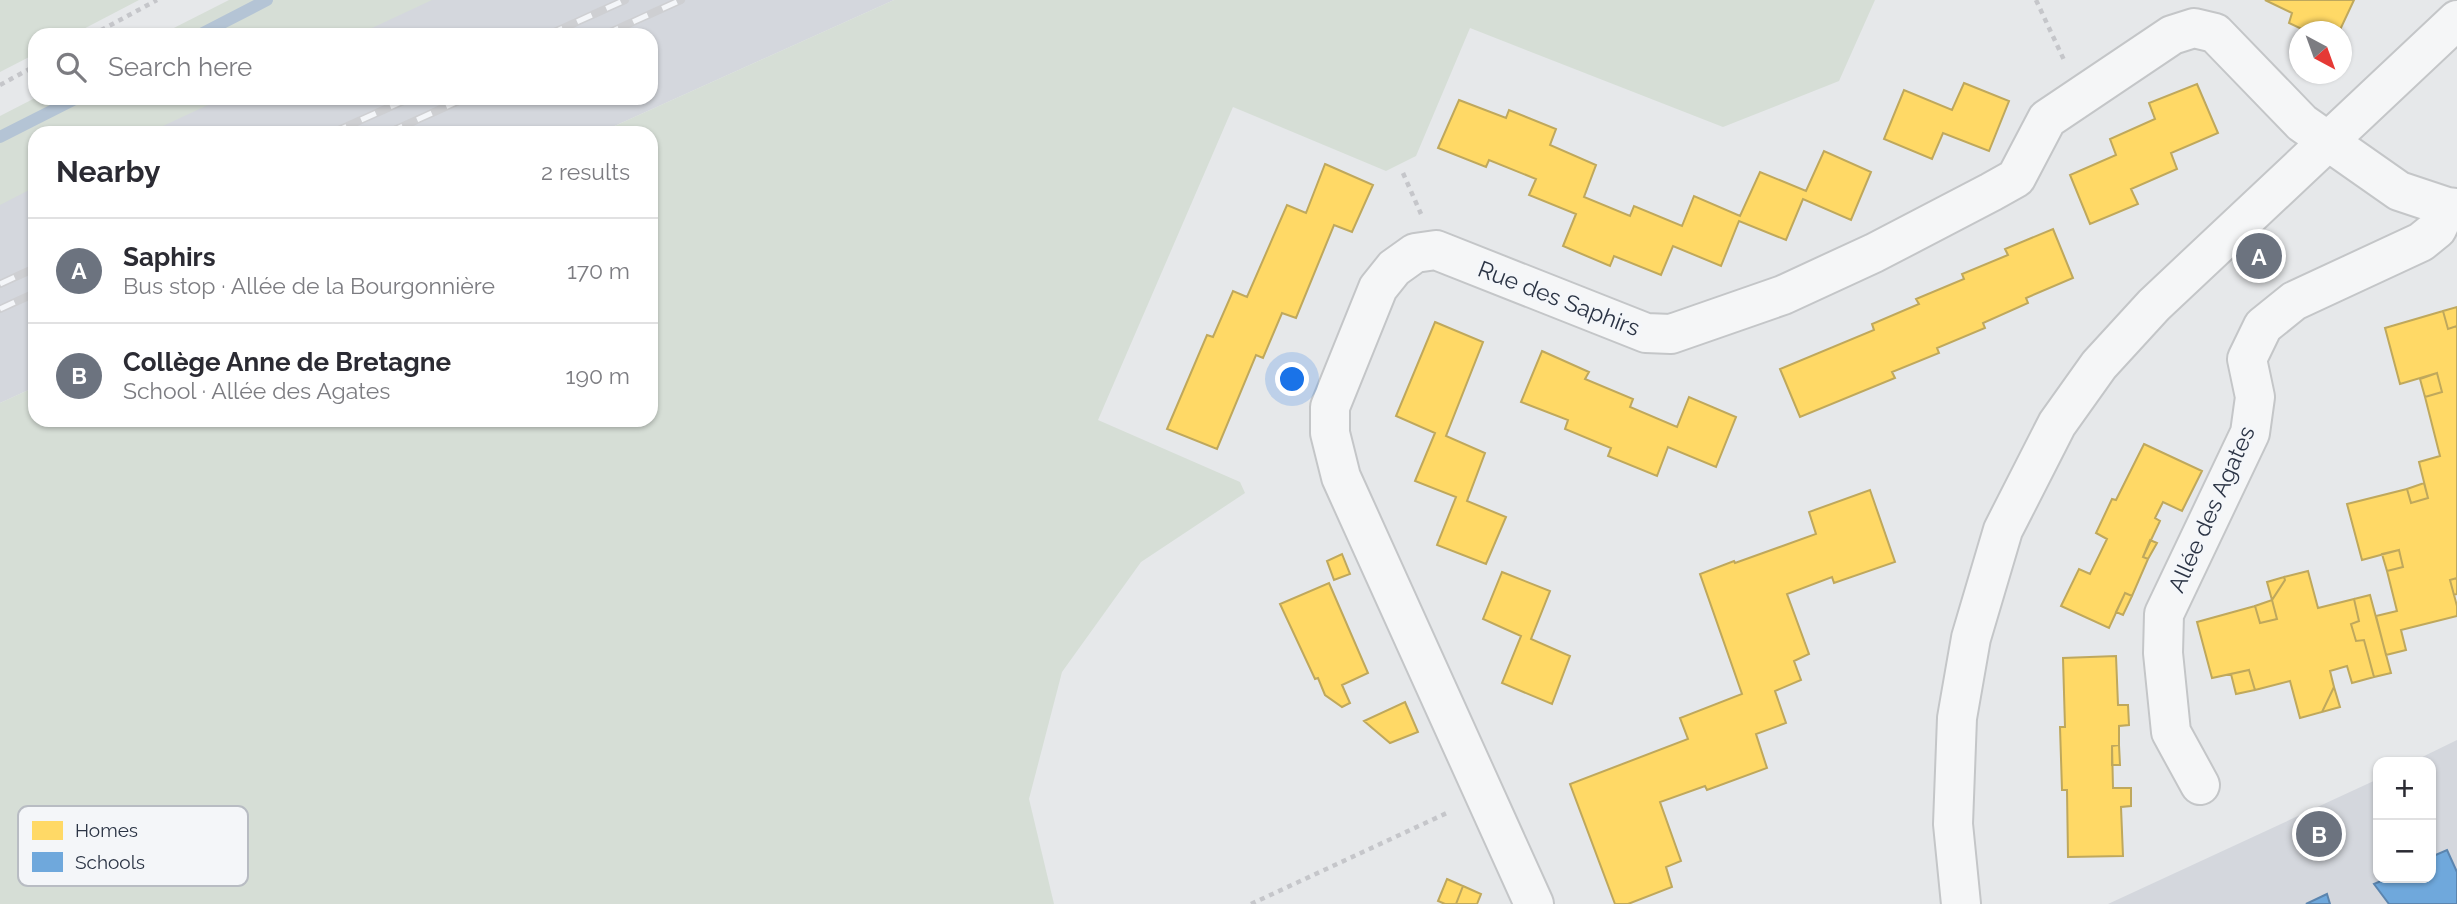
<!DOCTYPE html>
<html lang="en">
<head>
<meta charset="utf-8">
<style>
  :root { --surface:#fff; --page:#f2f2f3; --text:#2b2b33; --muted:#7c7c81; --line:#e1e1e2; --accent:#6c737f }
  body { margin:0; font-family:Raleway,sans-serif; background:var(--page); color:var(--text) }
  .controls { position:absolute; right:21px; bottom:21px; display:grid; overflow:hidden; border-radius:14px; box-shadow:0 2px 5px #0004 }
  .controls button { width:63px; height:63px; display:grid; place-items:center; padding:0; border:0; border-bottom:2px solid var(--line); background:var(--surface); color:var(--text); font:35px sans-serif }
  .compass { position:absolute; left:2289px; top:21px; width:63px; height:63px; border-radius:50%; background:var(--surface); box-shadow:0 2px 5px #0004; rotate:139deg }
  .you { position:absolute; left:1293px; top:380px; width:24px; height:24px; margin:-18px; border:5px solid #fff; border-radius:50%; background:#1a73e8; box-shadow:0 0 0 10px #1a73e833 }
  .badge { display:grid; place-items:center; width:46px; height:46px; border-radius:50%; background:var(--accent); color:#fff; font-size:23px; font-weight:700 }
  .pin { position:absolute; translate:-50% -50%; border:4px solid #fff; box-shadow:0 2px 7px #0006 }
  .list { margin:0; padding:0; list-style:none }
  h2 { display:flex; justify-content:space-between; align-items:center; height:91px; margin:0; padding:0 28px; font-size:30px }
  h2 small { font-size:23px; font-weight:400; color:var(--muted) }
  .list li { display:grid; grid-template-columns:46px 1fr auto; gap:21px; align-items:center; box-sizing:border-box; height:105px; padding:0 28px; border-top:2px solid var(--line) }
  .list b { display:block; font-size:26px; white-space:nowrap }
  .list p { margin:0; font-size:23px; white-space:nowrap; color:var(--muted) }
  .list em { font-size:23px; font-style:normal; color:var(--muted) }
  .icon { flex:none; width:38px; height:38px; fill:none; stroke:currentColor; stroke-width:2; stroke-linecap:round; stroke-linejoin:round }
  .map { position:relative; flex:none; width:2457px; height:904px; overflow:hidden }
  .search { position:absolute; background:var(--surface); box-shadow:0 2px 5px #0004; left:28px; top:28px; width:630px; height:77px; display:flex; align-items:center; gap:18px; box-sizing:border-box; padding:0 24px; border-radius:21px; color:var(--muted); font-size:26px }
  .panel { position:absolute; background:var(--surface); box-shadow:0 2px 5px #0004; left:28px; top:126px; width:630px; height:301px; border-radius:21px }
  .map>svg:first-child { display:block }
</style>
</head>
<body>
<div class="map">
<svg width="2457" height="904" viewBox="0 0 2457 904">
  <rect width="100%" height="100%" fill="#e6e8ea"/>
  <path fill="#d4d7dd" d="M324 0H894L599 133H65L133 98H651V35H256Z
    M35 149V387L0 403V166Z
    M2457 740V904H2108L2378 779V878H2431V762H2412Z"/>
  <path fill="#d6ded6" d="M0 0H139L72 35H35V54L0 72Z
    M229 0H432L357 35H160Z
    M894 0H1875L1839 81 1723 127 1470 28 1416 156 1386 171 1233 107 1098 420 1240 482 1245 493 1141 562 1062 672 1029 799 1054 904H0V403L35 387V420H651V133H599Z
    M35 98H223L148 133H35V187L0 205V116Z"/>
  <path fill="#ffd966" stroke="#bfa85c" stroke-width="2" d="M2265 0H2354L2339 32H2308L2289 23 2292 13Z
    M1964 83 2009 101 1989 151 1943 133 1932 159 1884 139 1904 90 1952 110Z
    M2197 84 2218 133 2171 153 2177 169 2131 189 2138 204 2090 224 2070 175 2116 155 2110 139 2155 119 2149 103Z
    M1459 100 1506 118 1509 110 1556 129 1550 145 1596 165 1584 197 1630 216 1634 206 1682 226 1694 196 1740 216 1760 172 1806 191 1824 151 1871 172 1851 220 1803 199 1786 240 1739 221 1721 266 1673 246 1661 275 1614 256 1610 266 1563 246 1576 214 1529 195 1536 179 1489 160 1486 167 1438 148Z
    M1325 164 1373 185 1352 232 1334 225 1296 318 1282 313 1263 358 1256 355 1217 449 1167 429 1207 335 1213 337 1233 291 1247 297 1287 205 1306 213Z
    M2053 229 2073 278 2026 298 2028 303 1983 323 1985 328 1937 348 1939 353 1892 372 1895 378 1800 417 1780 369 1874 330 1872 324 1919 304 1916 299 1964 279 1962 274 2008 255 2005 249Z
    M2457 307V326L2448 329 2443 311Z
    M2443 311 2448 329 2457 326V578L2450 580 2457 606V616L2401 630 2406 650 2386 655 2376 616 2397 611 2387 571 2403 567 2399 550 2362 560 2347 504 2407 489 2411 503 2428 498 2419 462 2440 456 2425 397 2442 392 2437 373 2400 384 2385 328Z
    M1435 322 1483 342 1446 436 1485 453 1467 501 1506 517 1486 564 1437 545 1456 497 1415 481 1435 433 1396 416Z
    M1542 351 1589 372 1585 379 1633 399 1630 407 1677 427 1689 397 1736 417 1716 467 1668 447 1657 476 1608 456 1611 448 1565 429 1568 420 1521 402Z
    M2437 373 2442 392 2425 397 2420 379Z
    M2144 444 2202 471 2182 511 2163 502 2155 518 2160 521 2143 557 2148 559 2132 596 2125 593 2109 628 2061 606 2079 569 2090 574 2107 539 2096 533 2112 499 2116 500Z
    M2424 483 2428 498 2411 503 2407 489Z
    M1870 490 1895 562 1834 583 1832 577 1787 594 1809 654 1794 661 1801 680 1775 691 1786 723 1756 734 1767 768 1707 790 1705 786 1660 802 1681 861 1666 867 1672 887 1628 904H1615L1570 784 1688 739 1680 718 1742 694 1700 574 1734 561 1735 563 1816 534 1809 512Z
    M2150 540 2157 543 2148 559 2143 557Z
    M2399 550 2403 567 2387 571 2382 554Z
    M1342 554 1350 574 1334 580 1327 561Z
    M2308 571 2318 608 2354 599 2359 621 2351 624 2356 641 2364 640 2374 677 2352 683 2347 666 2330 671 2334 687 2322 712 2300 718 2290 681 2255 690 2249 670 2212 678 2197 622 2255 606 2260 623 2277 619 2272 600 2285 580 2284 577Z
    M1502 572 1550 591 1531 639 1570 656 1552 704 1502 683 1521 636 1483 619Z
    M2284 577 2285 580 2272 600 2267 582Z
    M2457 578V594L2454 595 2450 580Z
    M1329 583 1368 673 1342 685 1350 703 1342 707 1325 695 1318 678 1315 679 1280 604Z
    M2125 593 2132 596 2123 615 2116 612Z
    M2370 595 2391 673 2374 677 2364 640 2356 641 2351 624 2359 621 2354 599Z
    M2272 600 2277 619 2260 623 2255 606Z
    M2116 656 2118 705H2128L2129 725 2119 726V745L2112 746 2113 788H2131V806L2121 807 2123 856 2068 857 2067 790H2062L2060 727H2065L2063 658Z
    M2249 670 2255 690 2236 694 2231 674Z
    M2334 687 2340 707 2322 712Z
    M1405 702 1418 732 1390 743 1364 721Z
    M2119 745 2120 765H2112V746Z
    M1447 879 1463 886 1456 904H1445L1438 901Z
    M1463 886 1481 894 1477 904H1456Z"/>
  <path fill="#6fa8dc" stroke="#5b85af" stroke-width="2" d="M2447 850 2457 872V904H2389L2374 884 2388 878H2431V857Z
    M2327 894 2330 904H2306Z"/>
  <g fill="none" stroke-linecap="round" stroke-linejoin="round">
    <path stroke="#b4c4d5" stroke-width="12" d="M199 35 267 0
      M0 137 77 98"/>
    <defs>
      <path id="minor" d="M2200 785 2171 732 2163 653 2164 614 2250 433 2255 397 2247 359 2263 326 2294 301 2421 242 2437 229 2447 207
        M1534 904 1341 477 1330 433V407L1378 288 1394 268 1415 253 1436 250 1646 333 1671 334 1783 295 1874 253 1991 192 2016 178 2047 119 2172 35 2194 28 2215 33 2302 123 2399 191 2447 207 2457 208
        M1961 904 1953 824 1957 718 1971 638 2003 530 2057 424 2099 365 2154 305 2457 20"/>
    </defs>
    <use href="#minor" stroke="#c4c6c8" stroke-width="42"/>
    <path stroke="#c5c6ca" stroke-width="4.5" stroke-dasharray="5 5" stroke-linecap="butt" d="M2036 0 2064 60
      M92 35 157 0
      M0 85 35 66
      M1403 173 1421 214
      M1251 904 1449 812"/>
    <use href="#minor" stroke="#f5f6f7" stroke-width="38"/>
    <defs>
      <path id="rail" d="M548 35 625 0
        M604 35 681 0
        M332 133 410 98
        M388 133 465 98
        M0 284 35 268
        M0 309 35 293"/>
    </defs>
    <use href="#rail" stroke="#cecfd2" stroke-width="8"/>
    <use href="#rail" stroke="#f4f6f9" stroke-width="5" stroke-dasharray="16" stroke-linecap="butt"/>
  </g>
  <g text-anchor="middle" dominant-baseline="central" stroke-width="7" stroke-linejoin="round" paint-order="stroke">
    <g font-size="23" fill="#2b3445" stroke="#f4f6f9">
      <text transform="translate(1559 298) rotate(21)">Rue des Saphirs</text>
      <text transform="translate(2211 509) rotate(-66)">Allée des Agates</text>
    </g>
  </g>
  <rect x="18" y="806" width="230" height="80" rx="10" fill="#f4f6f9" stroke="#b8bcc3" stroke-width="2"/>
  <rect x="32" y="821" width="31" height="19" fill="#ffd966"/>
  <rect x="32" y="852" width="31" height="20" fill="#6fa8dc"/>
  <g font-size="19" fill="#2b3445">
    <text x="75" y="837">Homes</text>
    <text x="75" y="869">Schools</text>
  </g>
</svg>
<div class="controls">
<button>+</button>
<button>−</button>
</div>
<svg class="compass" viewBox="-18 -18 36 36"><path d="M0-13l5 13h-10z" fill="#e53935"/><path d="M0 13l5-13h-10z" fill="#7c7c81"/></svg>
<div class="you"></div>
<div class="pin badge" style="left:2259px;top:256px">A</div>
<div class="pin badge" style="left:2319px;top:834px">B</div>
<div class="search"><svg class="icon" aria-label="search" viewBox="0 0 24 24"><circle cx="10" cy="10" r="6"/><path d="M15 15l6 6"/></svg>Search here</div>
<section class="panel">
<h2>Nearby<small>2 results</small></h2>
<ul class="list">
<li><span class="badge">A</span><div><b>Saphirs</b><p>Bus stop · Allée de la Bourgonnière</p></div><em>170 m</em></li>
<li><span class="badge">B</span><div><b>Collège Anne de Bretagne</b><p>School · Allée des Agates</p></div><em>190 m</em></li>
</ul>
</section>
</div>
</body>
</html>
